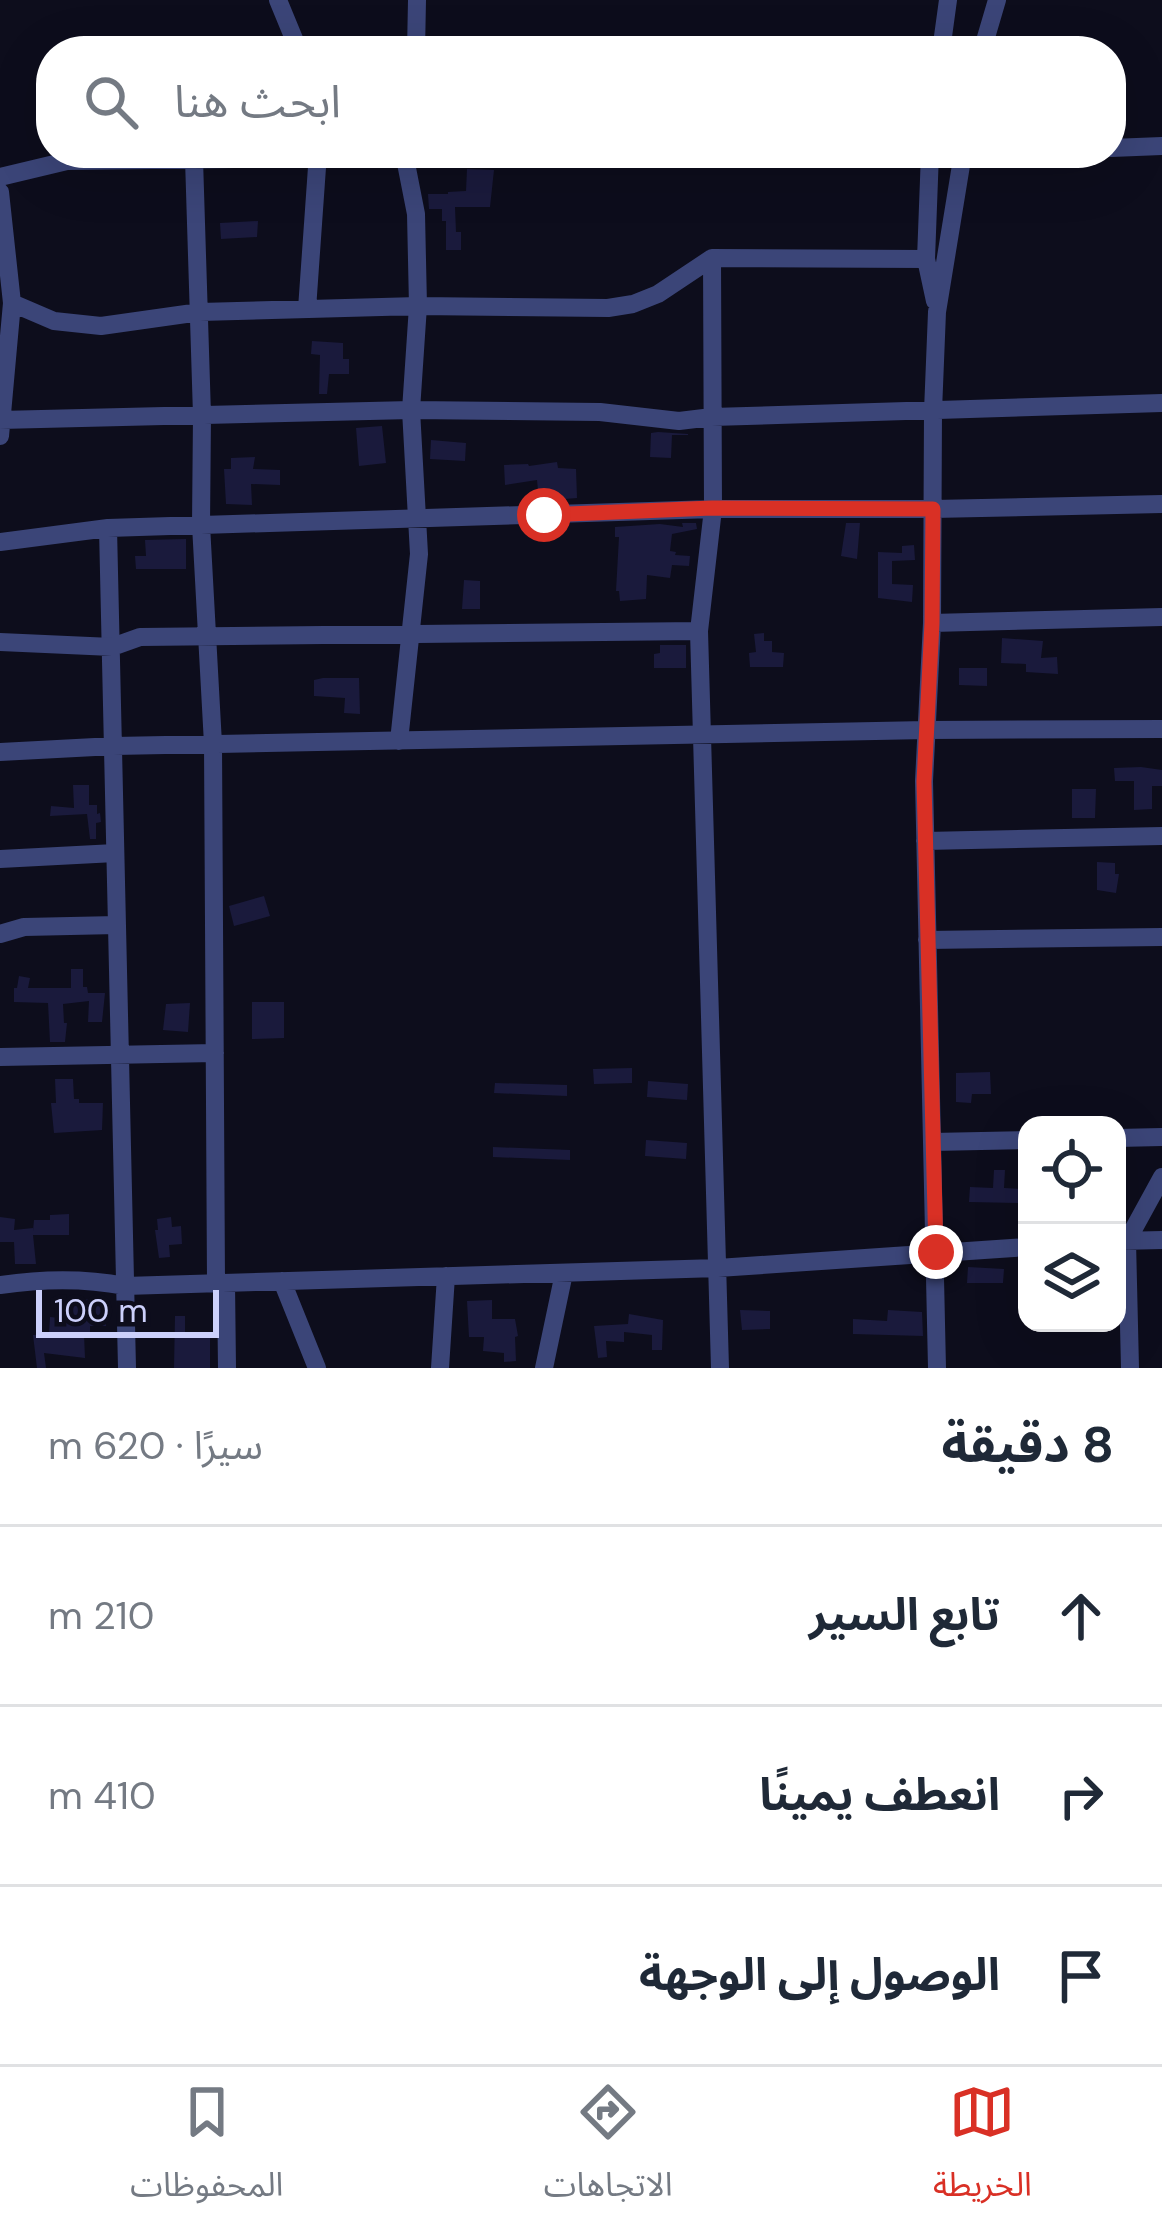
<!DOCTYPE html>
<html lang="ar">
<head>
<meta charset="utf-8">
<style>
  :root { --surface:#fff; --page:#f2f2f3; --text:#1f2937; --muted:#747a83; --line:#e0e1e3; --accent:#d93025 }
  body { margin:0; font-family:"DM Sans","Noto Sans Arabic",sans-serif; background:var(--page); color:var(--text); direction:rtl }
  .controls { position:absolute; right:36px; bottom:36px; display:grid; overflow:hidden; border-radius:24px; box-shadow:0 12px 48px #0002 }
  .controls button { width:108px; height:108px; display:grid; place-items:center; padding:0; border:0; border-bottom:3px solid var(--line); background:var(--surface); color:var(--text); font:60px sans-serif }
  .scale { position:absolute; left:36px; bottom:30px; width:183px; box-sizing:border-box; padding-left:12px; border:6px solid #ccd0fb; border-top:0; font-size:33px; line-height:42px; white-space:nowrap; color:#ccd0fb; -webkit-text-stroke:9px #0d0d1c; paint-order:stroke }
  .stop { position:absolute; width:36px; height:36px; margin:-27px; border:9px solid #d93025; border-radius:50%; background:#fff }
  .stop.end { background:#d93025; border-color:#fff; box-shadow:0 3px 12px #0008 }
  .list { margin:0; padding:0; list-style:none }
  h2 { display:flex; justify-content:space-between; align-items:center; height:156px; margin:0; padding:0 48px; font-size:51px }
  h2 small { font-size:39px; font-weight:400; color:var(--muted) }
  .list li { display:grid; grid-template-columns:78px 1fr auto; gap:36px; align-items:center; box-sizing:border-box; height:180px; padding:0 48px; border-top:3px solid var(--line) }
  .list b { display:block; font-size:45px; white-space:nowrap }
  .list em { font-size:39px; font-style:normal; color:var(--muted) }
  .icon { flex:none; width:66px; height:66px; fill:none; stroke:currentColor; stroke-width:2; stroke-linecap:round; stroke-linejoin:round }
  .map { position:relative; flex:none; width:1162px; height:1368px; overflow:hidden; direction:ltr }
  .search { position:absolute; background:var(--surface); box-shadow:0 12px 48px #0002; left:36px; right:36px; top:36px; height:132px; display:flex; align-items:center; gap:30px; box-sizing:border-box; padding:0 42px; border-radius:48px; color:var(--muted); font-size:45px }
  .sheet { height:696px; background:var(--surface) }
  nav { display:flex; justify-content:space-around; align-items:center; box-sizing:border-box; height:168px; border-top:3px solid var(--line); background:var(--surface); font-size:33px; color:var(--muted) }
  nav a { display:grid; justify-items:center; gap:6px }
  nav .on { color:var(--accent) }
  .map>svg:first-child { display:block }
</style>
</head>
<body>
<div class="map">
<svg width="1162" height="1368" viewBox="0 0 1162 1368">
  <rect width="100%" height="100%" fill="#0d0d1c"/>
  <path fill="#1a1a3c" d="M467 169 494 170 490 207H455L456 232H461V250H446V221H442V209H429L428 194H448V192L466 191Z
    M258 221 257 237 221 239 220 223Z
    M312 341 343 343V359H349V374H329L327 394H319L320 355 311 354Z
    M382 426 386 463 359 466 356 428Z
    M658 432 688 434V435H672L671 458 650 457 651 433Z
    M431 440 466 443 465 461 430 459Z
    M255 457 253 469 280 470V485L251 484 252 505 226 504 224 469H231V458Z
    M557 462 558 468 576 469 577 498 539 501 537 480 505 485 504 465 528 464 529 466Z
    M682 523H696L697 529 672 534 670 551 676 552 675 555 690 556 689 566 672 565 670 578 647 575 646 599 620 601 619 591H616L619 537H615V527L660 524 683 527Z
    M846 523H860L857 559 841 556Z
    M186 539V569H136L135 556H146L145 540Z
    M914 545 915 560 892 561V584L913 585 912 602 878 598V552L902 553V546Z
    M464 580 480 581V609H462Z
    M764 633V641H772V652L784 653 783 667H750L749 653 756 652 754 634Z
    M1002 638 1043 641 1041 658 1057 657 1058 674 1026 672V664L1001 663Z
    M660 645H686V668H654V654L660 653Z
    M959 668H987V686L959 685Z
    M323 678H359L360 714 344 713 345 698 314 696V680Z
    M1141 767 1162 770V786H1152V809L1134 810V781H1115L1114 768Z
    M73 785H89V805H97V814L100 813 101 822 96 823V839H90L87 814 50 816 51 806 74 808Z
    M1072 789H1096L1095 818H1072Z
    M1097 862 1115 863V874H1119L1116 893 1097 890Z
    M264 896 270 916 234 926 229 906Z
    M71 969H83V987H87L88 993H105L102 1022H88L89 1001 63 1004 64 1023H67L65 1042H50L48 1003 14 1002V988H17L19 976 30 978 28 988H71Z
    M252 1002H284V1038L252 1039Z
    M190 1003 188 1032 163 1030 166 1004Z
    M632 1068V1083L594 1084 593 1069Z
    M990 1072 991 1094H972L971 1103 956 1102V1073Z
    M55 1079H73L74 1099H79V1103H103L102 1130 54 1133 51 1103H56Z
    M648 1081 688 1084 687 1100 647 1097Z
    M495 1083 567 1085V1096L494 1093Z
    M646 1140 687 1143 686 1159 645 1156Z
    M493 1147 570 1150V1160L493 1157Z
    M994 1170H1005L1004 1188 1023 1189 1022 1203 969 1202 970 1187 993 1188Z
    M69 1214V1235H33L36 1264H15L14 1242H0V1217L15 1219 14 1230 33 1228V1231L34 1220H50V1215Z
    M171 1217 172 1227 181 1226 182 1244 169 1245 170 1257 159 1258 155 1230H158L157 1219Z
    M968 1267 1004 1269 1003 1283H967Z
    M105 1299 106 1326H90V1334H84L85 1358 44 1353 46 1368H37L33 1335 49 1334 50 1317 60 1318 63 1300Z
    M492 1300V1319H515L518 1336 515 1337 516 1361 504 1362V1353L483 1351 484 1337H469L467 1301Z
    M740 1310 770 1311V1329L742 1330Z
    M888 1310 922 1312 923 1336 853 1334V1319L887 1321Z
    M629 1314 663 1320 662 1350H652V1335L624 1332V1342L606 1341 607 1357 598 1358 594 1326 628 1324Z
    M175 1316H185V1334L210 1335V1368H174Z"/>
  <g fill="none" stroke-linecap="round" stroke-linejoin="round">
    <path stroke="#3b4578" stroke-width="18" d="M278 0 299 51
      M416 51 417 0
      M941 51 948 0
      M982 51 997 0
      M1111 148 1162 146
      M930 153 926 259 935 301
      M194 159 202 415 201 525 213 744 216 1283
      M0 177 67 161 404 157 468 153
      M0 192 12 303 0 436
      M712 258 713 509 699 631 720 1368
      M12 303 54 321 101 326 200 312 418 306 608 308 633 304 658 294 712 258 926 259
      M307 309 318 153
      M0 420 411 410 600 412 679 421 712 417 1162 403
      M108 528 127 1368
      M0 542 108 528 713 509H933L1162 504
      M932 623 1162 617
      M0 642 112 647 140 637 699 631
      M399 741 419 554 411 410 418 306 416 214 404 153
      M0 752 114 746 926 730 1162 729
      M925 841 1162 836
      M0 859 115 853
      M0 934 24 927 117 925
      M927 940 1162 937
      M0 1057 215 1053
      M1117 1138 1162 1137
      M932 1142 1027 1140
      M1119 1241 1162 1240
      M282 1281 317 1368
      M226 1283 227 1368
      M0 1285C41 1279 84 1278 125 1286L718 1268 1027 1247
      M440 1368 446 1276
      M544 1368 564 1273
      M937 1368 924 781 932 623 933 411 937 312 963 153
      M1130 1368 1127 1241 1162 1177"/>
  </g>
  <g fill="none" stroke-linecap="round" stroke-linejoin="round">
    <path stroke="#d93025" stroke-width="15" d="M544 515 712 508 933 509 932 623 924 782 936 1252"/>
  </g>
</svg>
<div class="controls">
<button><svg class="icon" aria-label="locate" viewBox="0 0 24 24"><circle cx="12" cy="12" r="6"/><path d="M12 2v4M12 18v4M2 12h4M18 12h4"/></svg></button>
<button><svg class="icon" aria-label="layers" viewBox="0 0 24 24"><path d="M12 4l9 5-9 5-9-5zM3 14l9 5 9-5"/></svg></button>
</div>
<div class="scale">100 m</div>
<div class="stop" style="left:544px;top:515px"></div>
<div class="stop end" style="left:936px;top:1252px"></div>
<div class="search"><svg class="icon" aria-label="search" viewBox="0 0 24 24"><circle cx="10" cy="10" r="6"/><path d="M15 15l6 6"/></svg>ابحث هنا</div>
</div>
<section class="sheet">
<h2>8 دقيقة<small>سيرًا · 620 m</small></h2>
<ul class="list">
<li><svg class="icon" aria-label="ahead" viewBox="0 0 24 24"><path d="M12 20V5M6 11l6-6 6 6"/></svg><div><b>تابع السير</b></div><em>210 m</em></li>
<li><svg class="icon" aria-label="right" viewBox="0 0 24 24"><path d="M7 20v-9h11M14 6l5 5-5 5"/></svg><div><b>انعطف يمينًا</b></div><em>410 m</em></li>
<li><svg class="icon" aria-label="arrive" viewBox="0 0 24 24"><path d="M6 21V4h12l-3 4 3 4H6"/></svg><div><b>الوصول إلى الوجهة</b></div></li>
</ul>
</section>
<nav>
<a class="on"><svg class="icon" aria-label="map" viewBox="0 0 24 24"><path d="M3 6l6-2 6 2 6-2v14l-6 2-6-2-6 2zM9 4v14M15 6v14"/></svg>الخريطة</a>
<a><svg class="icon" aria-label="directions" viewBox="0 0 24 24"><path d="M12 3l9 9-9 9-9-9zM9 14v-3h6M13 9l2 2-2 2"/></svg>الاتجاهات</a>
<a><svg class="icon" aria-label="saved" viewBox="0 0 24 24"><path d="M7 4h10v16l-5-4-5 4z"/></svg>المحفوظات</a>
</nav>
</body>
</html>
